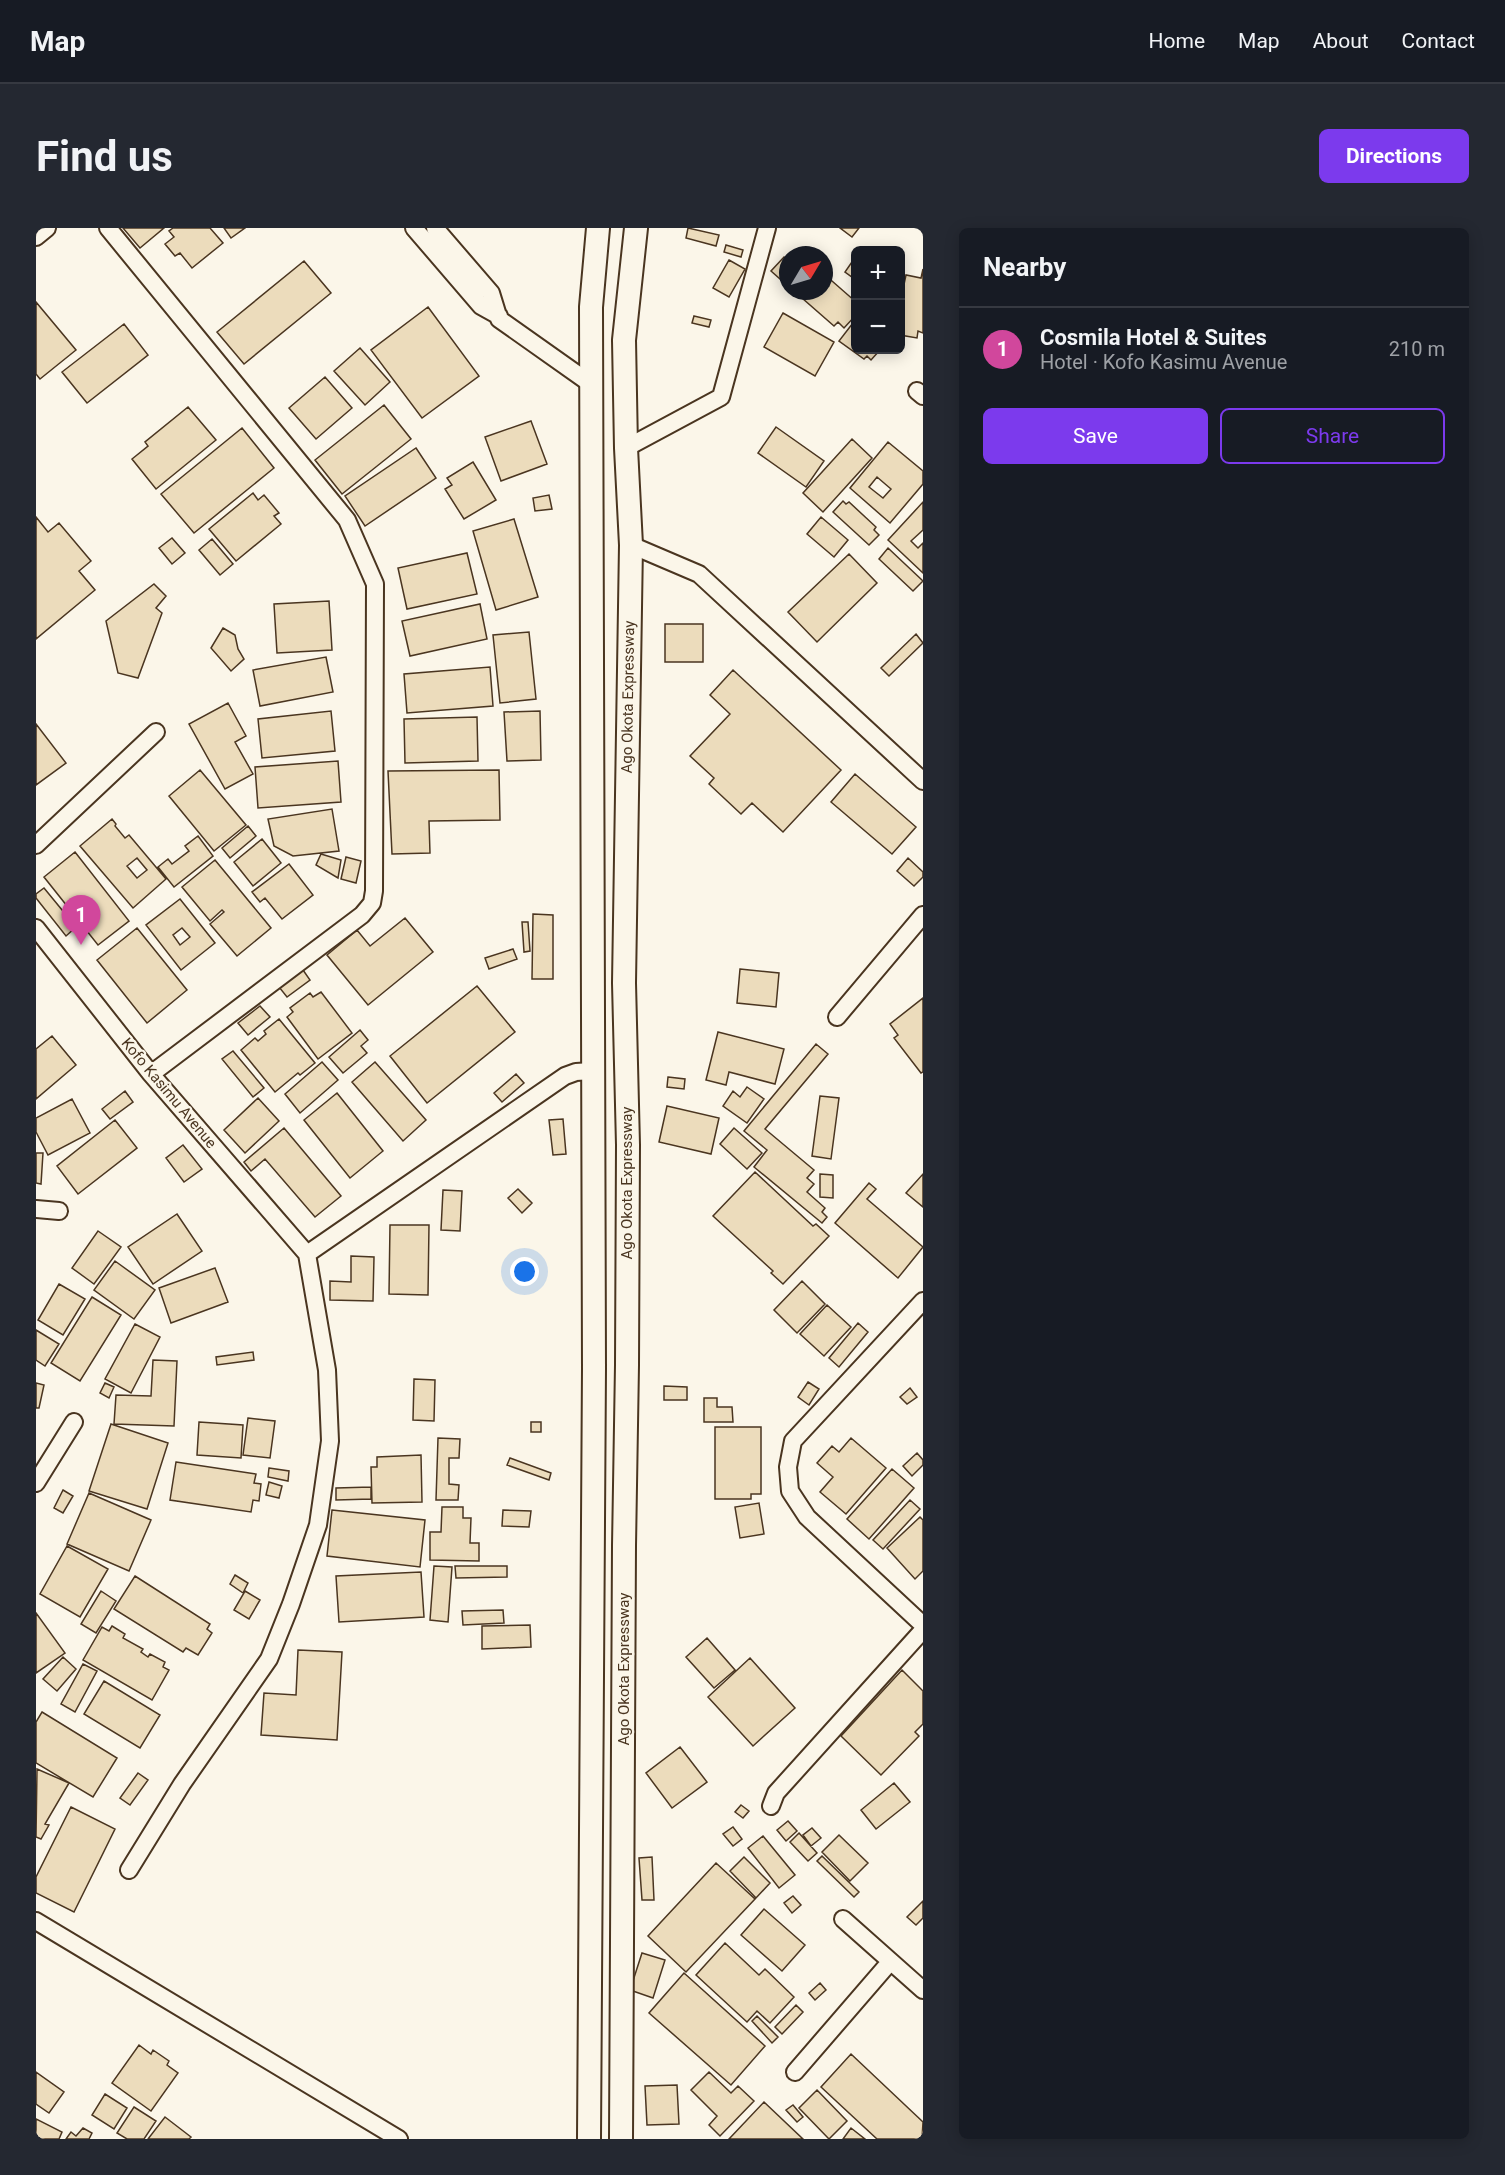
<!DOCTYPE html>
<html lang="en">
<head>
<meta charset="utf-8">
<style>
  :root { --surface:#171b24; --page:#242831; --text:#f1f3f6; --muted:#9ea1a6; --line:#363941; --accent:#7c3aed }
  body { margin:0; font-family:Roboto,sans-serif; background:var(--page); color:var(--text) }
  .controls { position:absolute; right:18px; top:18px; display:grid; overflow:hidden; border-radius:9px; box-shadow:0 3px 15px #0003 }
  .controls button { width:54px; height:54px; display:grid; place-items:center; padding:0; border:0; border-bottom:2px solid var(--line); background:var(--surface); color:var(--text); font:30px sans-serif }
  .compass { position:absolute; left:743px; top:18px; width:54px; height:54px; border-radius:50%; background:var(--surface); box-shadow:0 3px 15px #0003; rotate:52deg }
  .you { position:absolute; left:489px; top:1044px; width:21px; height:21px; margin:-15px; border:4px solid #fff; border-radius:50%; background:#1a73e8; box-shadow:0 0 0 9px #1a73e833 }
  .badge { display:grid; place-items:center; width:39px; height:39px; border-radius:50%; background:var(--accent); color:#fff; font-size:20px; font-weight:700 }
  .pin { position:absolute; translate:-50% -50px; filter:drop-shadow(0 2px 3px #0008) }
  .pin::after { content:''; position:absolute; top:32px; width:21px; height:18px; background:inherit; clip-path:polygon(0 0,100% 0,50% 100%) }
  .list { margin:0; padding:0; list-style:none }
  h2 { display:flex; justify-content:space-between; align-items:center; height:78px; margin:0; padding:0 24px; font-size:26px }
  h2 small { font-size:20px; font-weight:400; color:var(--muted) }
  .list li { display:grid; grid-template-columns:39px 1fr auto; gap:18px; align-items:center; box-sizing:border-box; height:84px; padding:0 24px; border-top:2px solid var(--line) }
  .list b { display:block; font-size:22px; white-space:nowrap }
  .list p { margin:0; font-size:20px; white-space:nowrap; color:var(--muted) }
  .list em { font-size:20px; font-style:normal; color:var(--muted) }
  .actions { display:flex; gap:12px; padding:18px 24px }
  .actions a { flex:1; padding:14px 0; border:2px solid var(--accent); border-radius:9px; text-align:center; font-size:21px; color:var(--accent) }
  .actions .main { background:var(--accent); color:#fff }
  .map { position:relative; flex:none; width:887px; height:1911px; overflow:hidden; border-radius:9px }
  header { display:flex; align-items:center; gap:36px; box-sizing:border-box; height:84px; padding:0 30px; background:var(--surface); border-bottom:2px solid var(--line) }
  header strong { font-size:28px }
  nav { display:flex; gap:33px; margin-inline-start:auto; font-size:21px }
  .intro { display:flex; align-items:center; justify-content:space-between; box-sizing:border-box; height:144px; padding:0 36px }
  h1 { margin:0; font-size:42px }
  .button { padding:15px 27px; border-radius:9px; background:var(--accent); color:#fff; font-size:21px; font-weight:700 }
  main { display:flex; gap:36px; padding:0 36px }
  aside { flex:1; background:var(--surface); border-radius:9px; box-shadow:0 3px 15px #0003 }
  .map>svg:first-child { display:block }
</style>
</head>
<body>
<header>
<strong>Map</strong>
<nav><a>Home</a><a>Map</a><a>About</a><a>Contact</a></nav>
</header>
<div class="intro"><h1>Find us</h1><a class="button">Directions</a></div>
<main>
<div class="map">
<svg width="887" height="1911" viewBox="0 0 887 1911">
  <rect width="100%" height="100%" fill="#fbf6e9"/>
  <path fill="#ecdcbc" stroke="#4a3520" stroke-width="1.5" fill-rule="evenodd" d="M87 0H128L104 20Z
    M137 0H174L187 15 156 40 144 25 139 28 129 16 138 9 133 3Z
    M188 0H209L195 10Z
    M652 0 683 7 680 18 650 10Z
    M804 0H823L816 9Z
    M690 17 707 22 705 29 688 24Z
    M748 29 752 33V58L735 43Z
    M818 31 820 32V52L809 44Z
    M693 32 709 41 693 69 677 60Z
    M268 33 295 65 208 136 181 104Z
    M887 41V105L882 103 881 110 864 107V75L870 47 885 50Z
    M788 46 820 74V87L808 100 802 94 798 98 758 63H788Z
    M0 74 40 122 4 151 0 146Z
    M392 79 443 148 386 190 335 122Z
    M747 85 798 114 779 148 728 119Z
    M658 88 675 92 673 99 656 95Z
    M820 91V122H844L835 132 831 128 828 131 803 113Z
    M88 96 112 127 51 175 26 144Z
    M324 120 354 154 329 177 298 143Z
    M289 149 316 180 280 211 253 180Z
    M348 177 375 211 306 266 279 232Z
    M152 179 180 212 120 261 96 231 112 218 109 214Z
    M495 193 511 236 465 253 449 209Z
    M740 199 788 233 770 259 722 225Z
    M206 200 238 240 158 305 125 266Z
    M816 211 836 230 787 284 767 265Z
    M852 214 887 243V256L854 295 814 260ZM841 249 855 261 847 270 833 259Z
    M380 220 400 250 329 298 309 268Z
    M437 234 460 272 428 291 409 261 416 257 411 250Z
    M217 265 222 272 228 267 243 285 238 288 245 296 200 333 173 301Z
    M513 267 516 281 499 283 497 270Z
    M807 273 810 276 813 274 840 299 838 302 843 307 833 317 797 284Z
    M887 274V302L875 313 882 320 887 315V345L852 312Z
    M0 289 12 304 23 295 55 333 43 343 59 362 0 411Z
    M785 289 812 312 798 329 771 306Z
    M478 291 502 369 460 382 437 303Z
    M136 310 149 325 136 336 123 320Z
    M176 311 197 336 184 347 163 322Z
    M852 320 887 353 877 363 843 331Z
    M431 325 441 366 371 381 362 340Z
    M813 326 841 355 781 414 752 384Z
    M118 356 130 368 120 380 126 385 102 450 82 445 70 393Z
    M293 373 296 422 241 425 238 376Z
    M444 376 451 411 374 428 366 393Z
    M629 396H667V434H629Z
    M187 400 199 407 202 421 208 431 195 443 175 420Z
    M493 404 500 471 464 475 457 407Z
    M880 406 887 415 853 448 845 440Z
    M290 429 297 464 224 478 217 442Z
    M454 439 457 478 371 485 368 446Z
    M697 442 805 542 747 604 716 575 705 586 673 556 678 550 654 528 694 486 674 467Z
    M192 475 210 508 199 514 217 546 189 561 153 496Z
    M295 483 299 523 226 530 222 491Z
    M504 483 505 532 471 533 468 484Z
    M441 489 442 533 369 535 368 491Z
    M0 496 30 535 0 557Z
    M302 533 305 574 222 580 219 539Z
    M164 542 210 597 178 623 133 568Z
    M463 542 464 592 393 593 394 625 356 626 352 543Z
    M819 546 880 599 856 626 795 574Z
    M296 581 303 623 257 628 238 618 232 591Z
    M76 591 80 596 79 598 89 610 93 607 130 651 97 680 44 618ZM101 630 111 642 101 650 91 638Z
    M212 598 220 608 194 630 186 620Z
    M162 608 177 628 138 659 122 639 132 631 136 636 153 623 149 618Z
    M226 611 245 635 217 658 198 634Z
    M39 624 93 693 62 717 8 649Z
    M285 626 305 632 302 650 280 637Z
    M310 629 325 633 320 655 305 651Z
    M872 630 887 644V649L878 658 861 643Z
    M179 632 235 700 201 728 174 696 188 684 186 682 174 693 146 659Z
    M253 636 277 667 246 691 229 670 224 674 216 664Z
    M8 660 40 699 30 708 0 670V666Z
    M144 671 179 715 145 742 110 697ZM146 700 154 709 144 717 137 707Z
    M497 686 517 687V751H496Z
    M369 690 397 724 332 777 291 727 321 702 334 718Z
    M486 694H492L494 723 488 724Z
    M101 700 151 762 111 795 61 732Z
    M477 721 481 731 453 741 449 730Z
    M704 741 743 745 740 779 701 775Z
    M267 742 274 752 251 769 243 759Z
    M441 758 479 804 391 875 354 828Z
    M285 764 316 805 282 831 251 789 257 784 254 780 274 765 277 769Z
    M887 770V844L885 845 858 810 862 807 854 796Z
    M224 778 234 789 212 807 202 795Z
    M243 791 279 835 264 847 262 845 239 864 205 822 219 810 222 813 230 806 228 803Z
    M324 802 332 812 325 818 331 825 307 845 293 829Z
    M682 804 748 821 739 856 693 844 690 857 670 852Z
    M16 808 40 837 0 871V821Z
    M780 816 792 826 729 901 778 942 771 950 778 956 771 964 789 980 786 984 791 989 786 995 718 939 731 922 708 903Z
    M197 823 228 860 217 869 186 831Z
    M286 834 302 852 264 885 249 866Z
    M339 834 390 892 367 913 316 854Z
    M480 846 488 855 466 874 458 865Z
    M632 849 649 851 648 861 631 859Z
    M711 859 728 871 711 895 687 878 697 863 704 869Z
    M89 863 97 874 74 891 66 881Z
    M301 865 347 923 314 950 268 892Z
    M784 868 803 870 795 931 776 928Z
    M222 870 243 893 209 925 188 902Z
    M36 871 54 905 12 927 0 904V890Z
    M631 878 683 890 675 926 623 914Z
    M527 891 530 926 517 927 513 892Z
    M79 892 101 920 42 966 21 938Z
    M248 900 305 968 279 989 229 931 215 943 208 934Z
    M698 900 726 925 711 941 684 916Z
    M147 917 166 941 148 954 130 930Z
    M0 925H7L5 956 0 955Z
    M719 944 777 998 780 996 793 1008 747 1056 735 1045 737 1043 677 988Z
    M784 946 797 947V970L784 969Z
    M887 946V979L870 965Z
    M833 955 840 961 831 971 887 1019 862 1050 799 995Z
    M482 961 496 975 486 985 472 970Z
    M407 962 426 963 424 1003 405 1002Z
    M141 986 166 1023 117 1056 92 1019Z
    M354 997H393L392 1067 353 1066Z
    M62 1003 85 1019 58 1056 36 1040Z
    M315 1028 338 1029 337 1073 294 1072V1053L315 1054Z
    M79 1033 119 1062 98 1091 58 1062Z
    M179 1040 192 1074 135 1095 123 1060Z
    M766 1053 789 1076 761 1105 738 1082Z
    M23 1056 49 1071 27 1107 2 1092Z
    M56 1069 85 1087 44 1153 15 1135Z
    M791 1077 815 1099 788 1128 764 1106Z
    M822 1095 832 1104 803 1139 793 1130Z
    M99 1096 124 1109 95 1165 69 1151Z
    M0 1102 23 1116 9 1138 0 1132Z
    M217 1124 218 1132 181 1137 180 1129Z
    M117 1132 141 1133 138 1198 78 1196 80 1167 115 1168Z
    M378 1151 399 1152 398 1193 377 1192Z
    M772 1154 783 1161 773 1177 762 1169Z
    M0 1155 8 1157 3 1180H0Z
    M69 1155 78 1159 73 1170 64 1165Z
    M628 1158 651 1159V1172H628Z
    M874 1160 881 1169 871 1176 864 1169Z
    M668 1170H681V1179H696L697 1194H668Z
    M212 1190 239 1193 234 1230 207 1227Z
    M163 1194 207 1197 205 1230 161 1227Z
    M495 1194H505V1204H495Z
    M75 1196 132 1215 111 1281 53 1263Z
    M679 1199H725V1266H715V1271H679Z
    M402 1210 424 1211 423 1230H413V1256L423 1257 422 1272H400Z
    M815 1210 850 1240 810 1286 784 1264 797 1249 781 1235 796 1218 803 1224Z
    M881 1225 887 1232V1237L876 1248 867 1238Z
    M385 1227 386 1274 336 1275 335 1239H341V1229Z
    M474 1230 515 1245 513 1252 471 1237Z
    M140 1234 220 1246 218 1255 225 1256 223 1273 217 1272 215 1284 134 1272Z
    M233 1240 253 1243 252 1253 232 1249Z
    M856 1241 878 1260 833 1311 811 1291Z
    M233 1254 246 1258 243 1270 230 1267Z
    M335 1259V1271L300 1272V1260Z
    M27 1262 37 1268 27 1285 18 1280Z
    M53 1265 115 1292 93 1343 31 1316Z
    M874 1272 884 1281 847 1321 837 1312Z
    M723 1275 728 1306 704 1310 699 1279Z
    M406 1279H427V1290H435L434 1315H443V1333L394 1332V1304H405Z
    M296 1282 389 1292 384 1339 291 1328Z
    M467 1282 495 1283 493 1299 466 1298Z
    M884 1289 887 1292V1343L879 1351 851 1320Z
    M31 1318 72 1341 44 1389 4 1366Z
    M398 1338 416 1339 412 1394 394 1392Z
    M419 1338H471V1349L420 1350Z
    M385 1344 388 1389 303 1394 300 1348Z
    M199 1347 212 1355 207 1365 194 1356Z
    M99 1348 174 1396 171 1401 176 1405 162 1427 150 1420 147 1424 78 1381Z
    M65 1363 80 1373 60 1405 45 1396Z
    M209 1363 224 1372 213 1391 198 1382Z
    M467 1382 468 1395 427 1397 426 1383Z
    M0 1385 29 1425 0 1445Z
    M494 1397 495 1419 446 1421V1398Z
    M76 1398 89 1406 87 1410 107 1421 105 1424 112 1429 114 1426 129 1434 127 1439 133 1442 116 1472 47 1432 66 1399 73 1403Z
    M671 1410 699 1442 678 1460 650 1429Z
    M262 1422 306 1424 301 1512 225 1507 228 1465 260 1467Z
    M27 1429 40 1441 21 1463 7 1451Z
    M714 1430 759 1480 717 1518 672 1469Z
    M47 1436 61 1443 39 1484 25 1476Z
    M866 1442 887 1463V1496L879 1504 883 1508 845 1547 805 1508Z
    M68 1453 124 1487 104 1520 48 1486Z
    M6 1484 81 1530 57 1569 0 1535V1494Z
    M644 1519 671 1554 636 1580 610 1545Z
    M1 1541 33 1555 9 1596 13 1597 5 1611 0 1609Z
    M102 1545 112 1552 94 1577 84 1570Z
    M858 1555 874 1574 840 1601 825 1582Z
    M705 1577 713 1583 707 1590 699 1584Z
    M35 1579 79 1601 38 1684 0 1665V1649Z
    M752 1593 761 1603 750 1613 741 1602Z
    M697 1599 706 1611 697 1618 687 1606Z
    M776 1600 785 1610 775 1618 767 1607Z
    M763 1605 781 1625 772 1633 754 1614Z
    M803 1607 832 1635 814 1653 786 1624Z
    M727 1608 759 1647 743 1660 712 1620Z
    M786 1628 823 1664 818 1669 781 1633Z
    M616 1629 618 1672H606L603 1630Z
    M708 1629 734 1655 720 1670 694 1643Z
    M680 1635 719 1671 650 1744 612 1708Z
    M757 1668 765 1677 756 1685 748 1675Z
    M887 1673V1690L880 1697 871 1689Z
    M728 1681 769 1717 746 1743 705 1707Z
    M689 1715 723 1747 729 1741 758 1769 734 1795 721 1783 711 1794 660 1747Z
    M606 1725 629 1732 617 1770 594 1762Z
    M648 1745 729 1818 695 1857 613 1785Z
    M784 1755 790 1762 779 1772 773 1765Z
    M760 1777 767 1784 746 1806 739 1799Z
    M721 1788 742 1809 736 1815 716 1793Z
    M103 1817 115 1826 117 1822 133 1833 131 1837 142 1845 115 1883 76 1855Z
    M815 1826 887 1894 886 1911H841L785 1859Z
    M0 1844 28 1864 13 1885 0 1876Z
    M673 1844 695 1865 702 1858 718 1873 684 1908 673 1897 681 1888 655 1862Z
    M641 1857 643 1896 611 1897 609 1858Z
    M781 1862 811 1893 793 1911 763 1880Z
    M69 1866 91 1880 78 1901 56 1887Z
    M728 1874 767 1911H693Z
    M757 1877 767 1889 761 1894 750 1882Z
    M98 1879 120 1893 108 1911H91L81 1905Z
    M129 1889 155 1909 153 1911H112Z
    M0 1891 26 1904 23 1911H0Z
    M47 1900 56 1905 53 1911H30L35 1904 40 1908Z
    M815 1900 829 1911H807Z"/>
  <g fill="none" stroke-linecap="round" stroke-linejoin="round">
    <defs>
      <path id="minor" d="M72 0 311 292 339 356 338 663 336 675 326 687 115 846
        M378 0 445 78 463 88
        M399 0 455 65 463 91 555 156
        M0 9 11 0
        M881 163 887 168
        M590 220 685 169 731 0
        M595 317 663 346 887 553
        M0 617 120 504
        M0 700 115 846 271 1026
        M801 789 887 687
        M0 981 23 983
        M887 1073 757 1213 752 1239 754 1263 771 1289 887 1397
        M0 1255 38 1194
        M735 1578 740 1565 887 1402
        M93 1642 146 1556 233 1431 255 1376 282 1297 294 1213 291 1142 271 1026 529 848 540 844 556 843
        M807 1691 887 1762
        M0 1693 363 1911
        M759 1844 854 1734"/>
      <path id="secondary" d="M553 1911 558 1140 555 79 562 0
        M585 1911 588 1318 591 1137 592 917 588 755 595 317 590 220 588 112 600 0"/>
    </defs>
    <use href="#minor" stroke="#4a3520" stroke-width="20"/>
    <use href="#secondary" stroke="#4a3520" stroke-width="26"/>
    <use href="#minor" stroke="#fbf6e9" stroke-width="16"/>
    <use href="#secondary" stroke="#fbf6e9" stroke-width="22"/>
  </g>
  <g text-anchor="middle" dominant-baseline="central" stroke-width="4.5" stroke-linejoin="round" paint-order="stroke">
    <g font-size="15" fill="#4a3520" stroke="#fbf6e9">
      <text transform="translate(592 469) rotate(-89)">Ago Okota Expressway</text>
      <text transform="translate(133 865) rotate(50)">Kofo Kasimu Avenue</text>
      <text transform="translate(591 955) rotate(-90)">Ago Okota Expressway</text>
      <text transform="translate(588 1441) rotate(-90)">Ago Okota Expressway</text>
    </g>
  </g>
</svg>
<div class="controls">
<button>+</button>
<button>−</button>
</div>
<svg class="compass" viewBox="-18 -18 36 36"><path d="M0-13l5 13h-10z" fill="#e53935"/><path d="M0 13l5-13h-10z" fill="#9ea1a6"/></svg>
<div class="you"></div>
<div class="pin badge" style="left:45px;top:717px;background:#d1479c">1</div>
</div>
<aside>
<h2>Nearby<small></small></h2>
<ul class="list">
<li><span class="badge" style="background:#d1479c">1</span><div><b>Cosmila Hotel &amp; Suites</b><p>Hotel · Kofo Kasimu Avenue</p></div><em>210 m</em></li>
</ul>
<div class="actions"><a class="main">Save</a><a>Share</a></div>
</aside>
</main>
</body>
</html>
